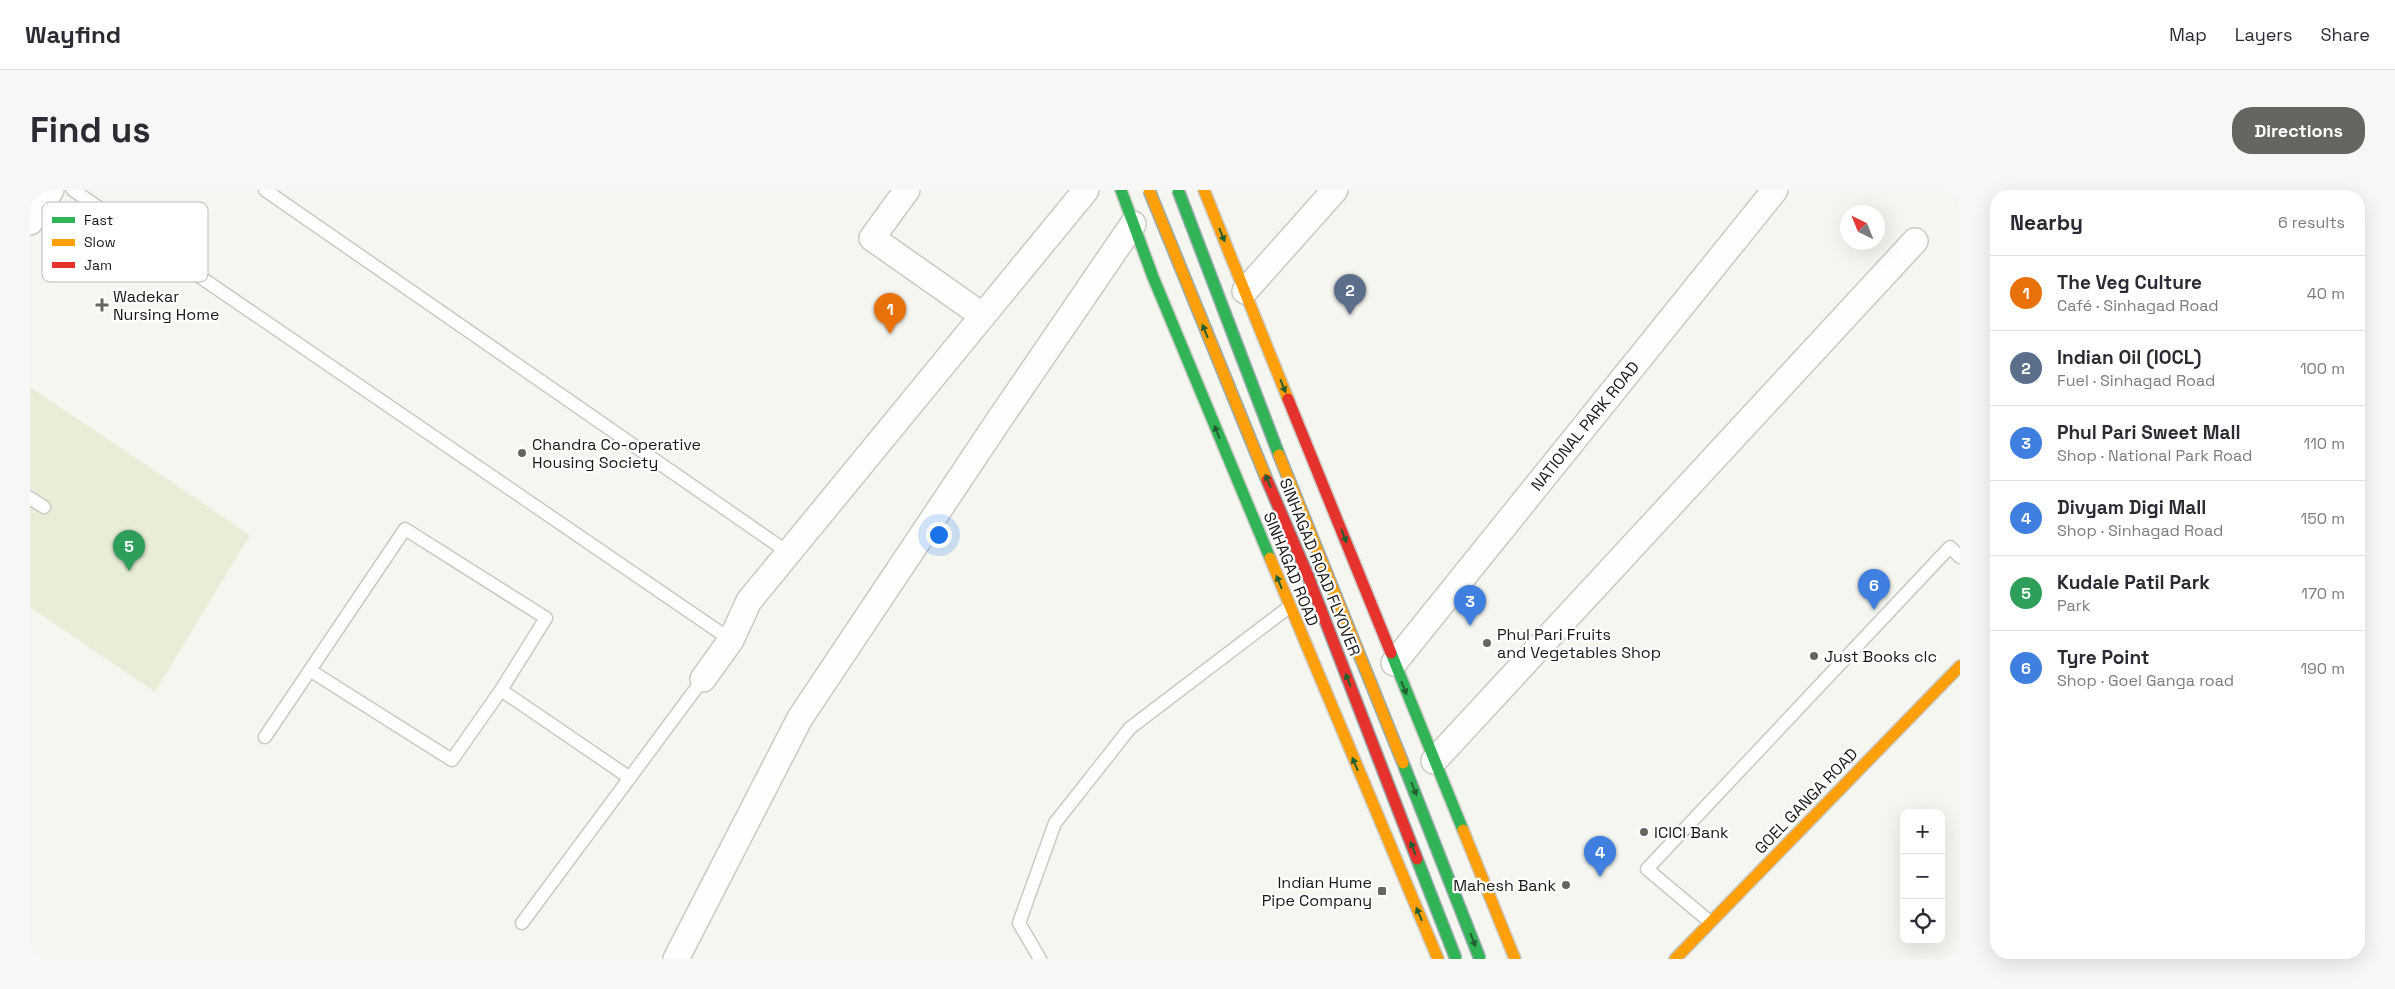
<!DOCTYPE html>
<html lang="en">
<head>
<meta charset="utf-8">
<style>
  :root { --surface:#fff; --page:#f7f7f7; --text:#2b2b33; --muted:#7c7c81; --line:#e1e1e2; --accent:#666661 }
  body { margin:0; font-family:"Space Grotesk",sans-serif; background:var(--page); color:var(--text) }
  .controls { position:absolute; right:15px; bottom:15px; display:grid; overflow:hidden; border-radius:10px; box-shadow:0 5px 20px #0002 }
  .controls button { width:45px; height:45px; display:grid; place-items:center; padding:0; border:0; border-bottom:1px solid var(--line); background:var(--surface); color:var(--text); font:25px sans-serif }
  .compass { position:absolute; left:1810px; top:15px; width:45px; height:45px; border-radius:50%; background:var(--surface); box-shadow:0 5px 20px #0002; rotate:317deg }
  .you { position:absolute; left:908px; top:344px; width:18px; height:18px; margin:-12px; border:4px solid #fff; border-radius:50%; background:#1a73e8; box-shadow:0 0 0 8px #1a73e833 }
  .badge { display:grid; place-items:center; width:32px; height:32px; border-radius:50%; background:var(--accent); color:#fff; font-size:16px; font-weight:700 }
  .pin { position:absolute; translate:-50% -41px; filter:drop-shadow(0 1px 2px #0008) }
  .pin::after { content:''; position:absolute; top:26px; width:18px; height:15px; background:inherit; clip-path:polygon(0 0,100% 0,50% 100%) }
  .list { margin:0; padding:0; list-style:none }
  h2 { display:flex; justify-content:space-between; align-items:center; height:65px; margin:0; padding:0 20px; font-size:21px }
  h2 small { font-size:16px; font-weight:400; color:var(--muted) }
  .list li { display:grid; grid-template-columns:32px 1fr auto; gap:15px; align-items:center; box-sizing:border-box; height:75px; padding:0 20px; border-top:1px solid var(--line) }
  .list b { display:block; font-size:19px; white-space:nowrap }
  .list p { margin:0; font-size:16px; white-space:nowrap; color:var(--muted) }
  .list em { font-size:16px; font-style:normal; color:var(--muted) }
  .icon { flex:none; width:28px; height:28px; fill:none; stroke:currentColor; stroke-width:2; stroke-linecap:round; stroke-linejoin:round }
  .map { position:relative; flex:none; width:1930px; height:769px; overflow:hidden; border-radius:20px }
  header { display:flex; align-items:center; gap:30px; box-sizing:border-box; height:70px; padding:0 25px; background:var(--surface); border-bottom:1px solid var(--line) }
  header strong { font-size:24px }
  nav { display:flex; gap:28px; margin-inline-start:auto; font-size:18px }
  .intro { display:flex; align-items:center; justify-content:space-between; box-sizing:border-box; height:120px; padding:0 30px }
  h1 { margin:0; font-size:35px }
  .button { padding:12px 22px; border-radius:20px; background:var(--accent); color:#fff; font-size:18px; font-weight:700 }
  main { display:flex; gap:30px; padding:0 30px }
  aside { flex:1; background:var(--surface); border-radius:20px; box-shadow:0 5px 20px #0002 }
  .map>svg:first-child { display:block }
</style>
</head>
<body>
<header>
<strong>Wayfind</strong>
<nav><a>Map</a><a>Layers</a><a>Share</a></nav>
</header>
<div class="intro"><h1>Find us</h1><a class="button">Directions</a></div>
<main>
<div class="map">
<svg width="1930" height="769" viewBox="0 0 1930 769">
  <rect width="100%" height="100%" fill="#f6f6f0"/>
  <path fill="#e7edd7" d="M0 197 220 345 125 502 0 417Z"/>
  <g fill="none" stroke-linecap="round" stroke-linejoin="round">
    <defs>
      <path id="lane" d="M43 0 701 450
        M235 0 759 363
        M0 308 14 317
        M471 500 600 588
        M235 547 375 339 516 428 471 500 422 570 281 481
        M1680 732 1617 679 1920 357 1930 367
        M492 733 673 489
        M1010 769 989 733 1025 633 1100 538 1259 417"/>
      <path id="street" d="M877 0 842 48 953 126
        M0 32 21 0
        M1215 101 1305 0
        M1364 473 1745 0
        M673 489 701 450 719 411 1056 0
        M1404 571 1885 51
        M646 769 770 528 969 230 1103 34"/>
      <path id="fast" d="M1091 0 1123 87 1240 368
        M1361 463 1433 640"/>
      <path id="slow" d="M1174 0 1258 209
        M1240 368 1408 769
        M1433 640 1485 769
        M1645 769 1930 476"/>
      <path id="jam" d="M1258 209 1361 463"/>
    </defs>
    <use href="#lane" stroke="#cac9c5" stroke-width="15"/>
    <use href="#street" stroke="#cac9c5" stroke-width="28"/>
    <use href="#fast" stroke="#cac9c5" stroke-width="14"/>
    <use href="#slow" stroke="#cac9c5" stroke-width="14"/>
    <use href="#jam" stroke="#cac9c5" stroke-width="14"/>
    <use href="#lane" stroke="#fefefd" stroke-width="12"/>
    <use href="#street" stroke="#fefefd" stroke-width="25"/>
    <use href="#fast" stroke="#30b455" stroke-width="11"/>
    <use href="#slow" stroke="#ff9f0a" stroke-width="11"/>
    <use href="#jam" stroke="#e5322d" stroke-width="11"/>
    <defs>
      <path id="fast-bridge" d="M1148 0 1249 265
        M1373 573 1450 769
        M1387 669 1426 769"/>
      <path id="slow-bridge" d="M1119 0 1237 290
        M1249 265 1373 573"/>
      <path id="jam-bridge" d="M1237 290 1278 386 1387 669"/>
    </defs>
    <use href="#fast-bridge" stroke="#9bacb1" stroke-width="14" stroke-linecap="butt"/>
    <use href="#slow-bridge" stroke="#9bacb1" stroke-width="14" stroke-linecap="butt"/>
    <use href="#jam-bridge" stroke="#9bacb1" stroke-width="14" stroke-linecap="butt"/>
    <use href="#fast-bridge" stroke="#30b455" stroke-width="11"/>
    <use href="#slow-bridge" stroke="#ff9f0a" stroke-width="11"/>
    <use href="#jam-bridge" stroke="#e5322d" stroke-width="11"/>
  </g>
  <defs><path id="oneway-solid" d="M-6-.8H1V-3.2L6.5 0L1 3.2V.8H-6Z" transform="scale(1.25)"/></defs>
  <g fill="#235e31">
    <use href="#oneway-solid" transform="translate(1192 45) rotate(68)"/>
    <use href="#oneway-solid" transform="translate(1175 141) rotate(-112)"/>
    <use href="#oneway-solid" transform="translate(1253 196) rotate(68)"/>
    <use href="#oneway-solid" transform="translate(1187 242) rotate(-112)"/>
    <use href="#oneway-solid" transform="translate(1238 291) rotate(-113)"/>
    <use href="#oneway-solid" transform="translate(1314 346) rotate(69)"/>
    <use href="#oneway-solid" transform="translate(1249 392) rotate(-112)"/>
    <use href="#oneway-solid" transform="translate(1318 490) rotate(-111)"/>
    <use href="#oneway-solid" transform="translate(1374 498) rotate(68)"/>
    <use href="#oneway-solid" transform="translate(1325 574) rotate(-113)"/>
    <use href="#oneway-solid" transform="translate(1384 599) rotate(69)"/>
    <use href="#oneway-solid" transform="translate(1383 658) rotate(-111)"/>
    <use href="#oneway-solid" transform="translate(1389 724) rotate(-113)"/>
    <use href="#oneway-solid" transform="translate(1443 750) rotate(69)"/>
  </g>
  <g fill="#666661" stroke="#fff" stroke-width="2">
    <path d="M69.5 107.5h5v5h5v5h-5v5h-5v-5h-5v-5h5z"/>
    <circle cx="492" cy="263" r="5"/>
    <circle cx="1457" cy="453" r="5"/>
    <circle cx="1784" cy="466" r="5"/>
    <circle cx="1614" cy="642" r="5"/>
    <circle cx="1536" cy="695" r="5"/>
    <rect x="1347" y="696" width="10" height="10" rx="2.5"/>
  </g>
  <g text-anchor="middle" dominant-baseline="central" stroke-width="4.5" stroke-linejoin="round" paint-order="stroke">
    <g font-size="16" fill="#191814" stroke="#fff" text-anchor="start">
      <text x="83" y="106">Wadekar<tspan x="83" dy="18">Nursing Home</tspan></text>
      <text x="502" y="254">Chandra Co-operative<tspan x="502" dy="18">Housing Society</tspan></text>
      <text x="1467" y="444">Phul Pari Fruits<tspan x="1467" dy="18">and Vegetables Shop</tspan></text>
      <text x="1794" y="466">Just Books clc</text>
      <text x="1624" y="642">ICICI Bank</text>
      <text x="1342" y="692" text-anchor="end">Indian Hume<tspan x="1342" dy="18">Pipe Company</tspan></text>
      <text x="1526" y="695" text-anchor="end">Mahesh Bank</text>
    </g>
    <g font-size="16" fill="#191814" stroke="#fff">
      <text transform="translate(1555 236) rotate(-51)">NATIONAL PARK ROAD</text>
      <text transform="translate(1290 377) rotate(68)">SINHAGAD ROAD FLYOVER</text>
      <text transform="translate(1261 379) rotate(68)">SINHAGAD ROAD</text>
      <text transform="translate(1776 611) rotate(-46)">GOEL GANGA ROAD</text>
    </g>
  </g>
  <rect x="12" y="12" width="166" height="80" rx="8" fill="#fff" stroke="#babab8" stroke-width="1"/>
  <rect x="22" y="27" width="23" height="6" fill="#30b455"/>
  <rect x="22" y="49" width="23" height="7" fill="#ff9f0a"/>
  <rect x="22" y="72" width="23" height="6" fill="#e5322d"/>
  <g font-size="14" fill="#191814">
    <text x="54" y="35">Fast</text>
    <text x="54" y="57">Slow</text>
    <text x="54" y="80">Jam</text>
  </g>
</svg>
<div class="controls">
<button>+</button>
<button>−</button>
<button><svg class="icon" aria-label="locate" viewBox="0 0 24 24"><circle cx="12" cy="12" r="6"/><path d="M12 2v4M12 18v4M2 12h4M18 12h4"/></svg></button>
</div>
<svg class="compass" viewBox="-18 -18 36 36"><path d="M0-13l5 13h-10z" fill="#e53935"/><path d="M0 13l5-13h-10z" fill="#7c7c81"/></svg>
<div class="you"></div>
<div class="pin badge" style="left:860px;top:144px;background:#e8710a">1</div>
<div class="pin badge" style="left:1320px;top:125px;background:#5c6f8a">2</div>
<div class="pin badge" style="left:1440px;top:436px;background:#3f7fe0">3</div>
<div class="pin badge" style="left:1570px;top:687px;background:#3f7fe0">4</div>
<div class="pin badge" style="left:99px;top:381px;background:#2e9e5b">5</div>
<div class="pin badge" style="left:1844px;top:420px;background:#3f7fe0">6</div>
</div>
<aside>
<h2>Nearby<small>6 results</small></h2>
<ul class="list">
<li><span class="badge" style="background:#e8710a">1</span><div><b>The Veg Culture</b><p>Café · Sinhagad Road</p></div><em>40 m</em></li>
<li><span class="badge" style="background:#5c6f8a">2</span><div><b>Indian Oil (IOCL)</b><p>Fuel · Sinhagad Road</p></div><em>100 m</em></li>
<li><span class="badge" style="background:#3f7fe0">3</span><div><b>Phul Pari Sweet Mall</b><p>Shop · National Park Road</p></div><em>110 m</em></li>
<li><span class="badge" style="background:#3f7fe0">4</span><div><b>Divyam Digi Mall</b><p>Shop · Sinhagad Road</p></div><em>150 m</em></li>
<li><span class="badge" style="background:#2e9e5b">5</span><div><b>Kudale Patil Park</b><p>Park</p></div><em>170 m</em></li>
<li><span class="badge" style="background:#3f7fe0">6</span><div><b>Tyre Point</b><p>Shop · Goel Ganga road</p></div><em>190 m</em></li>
</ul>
</aside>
</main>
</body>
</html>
